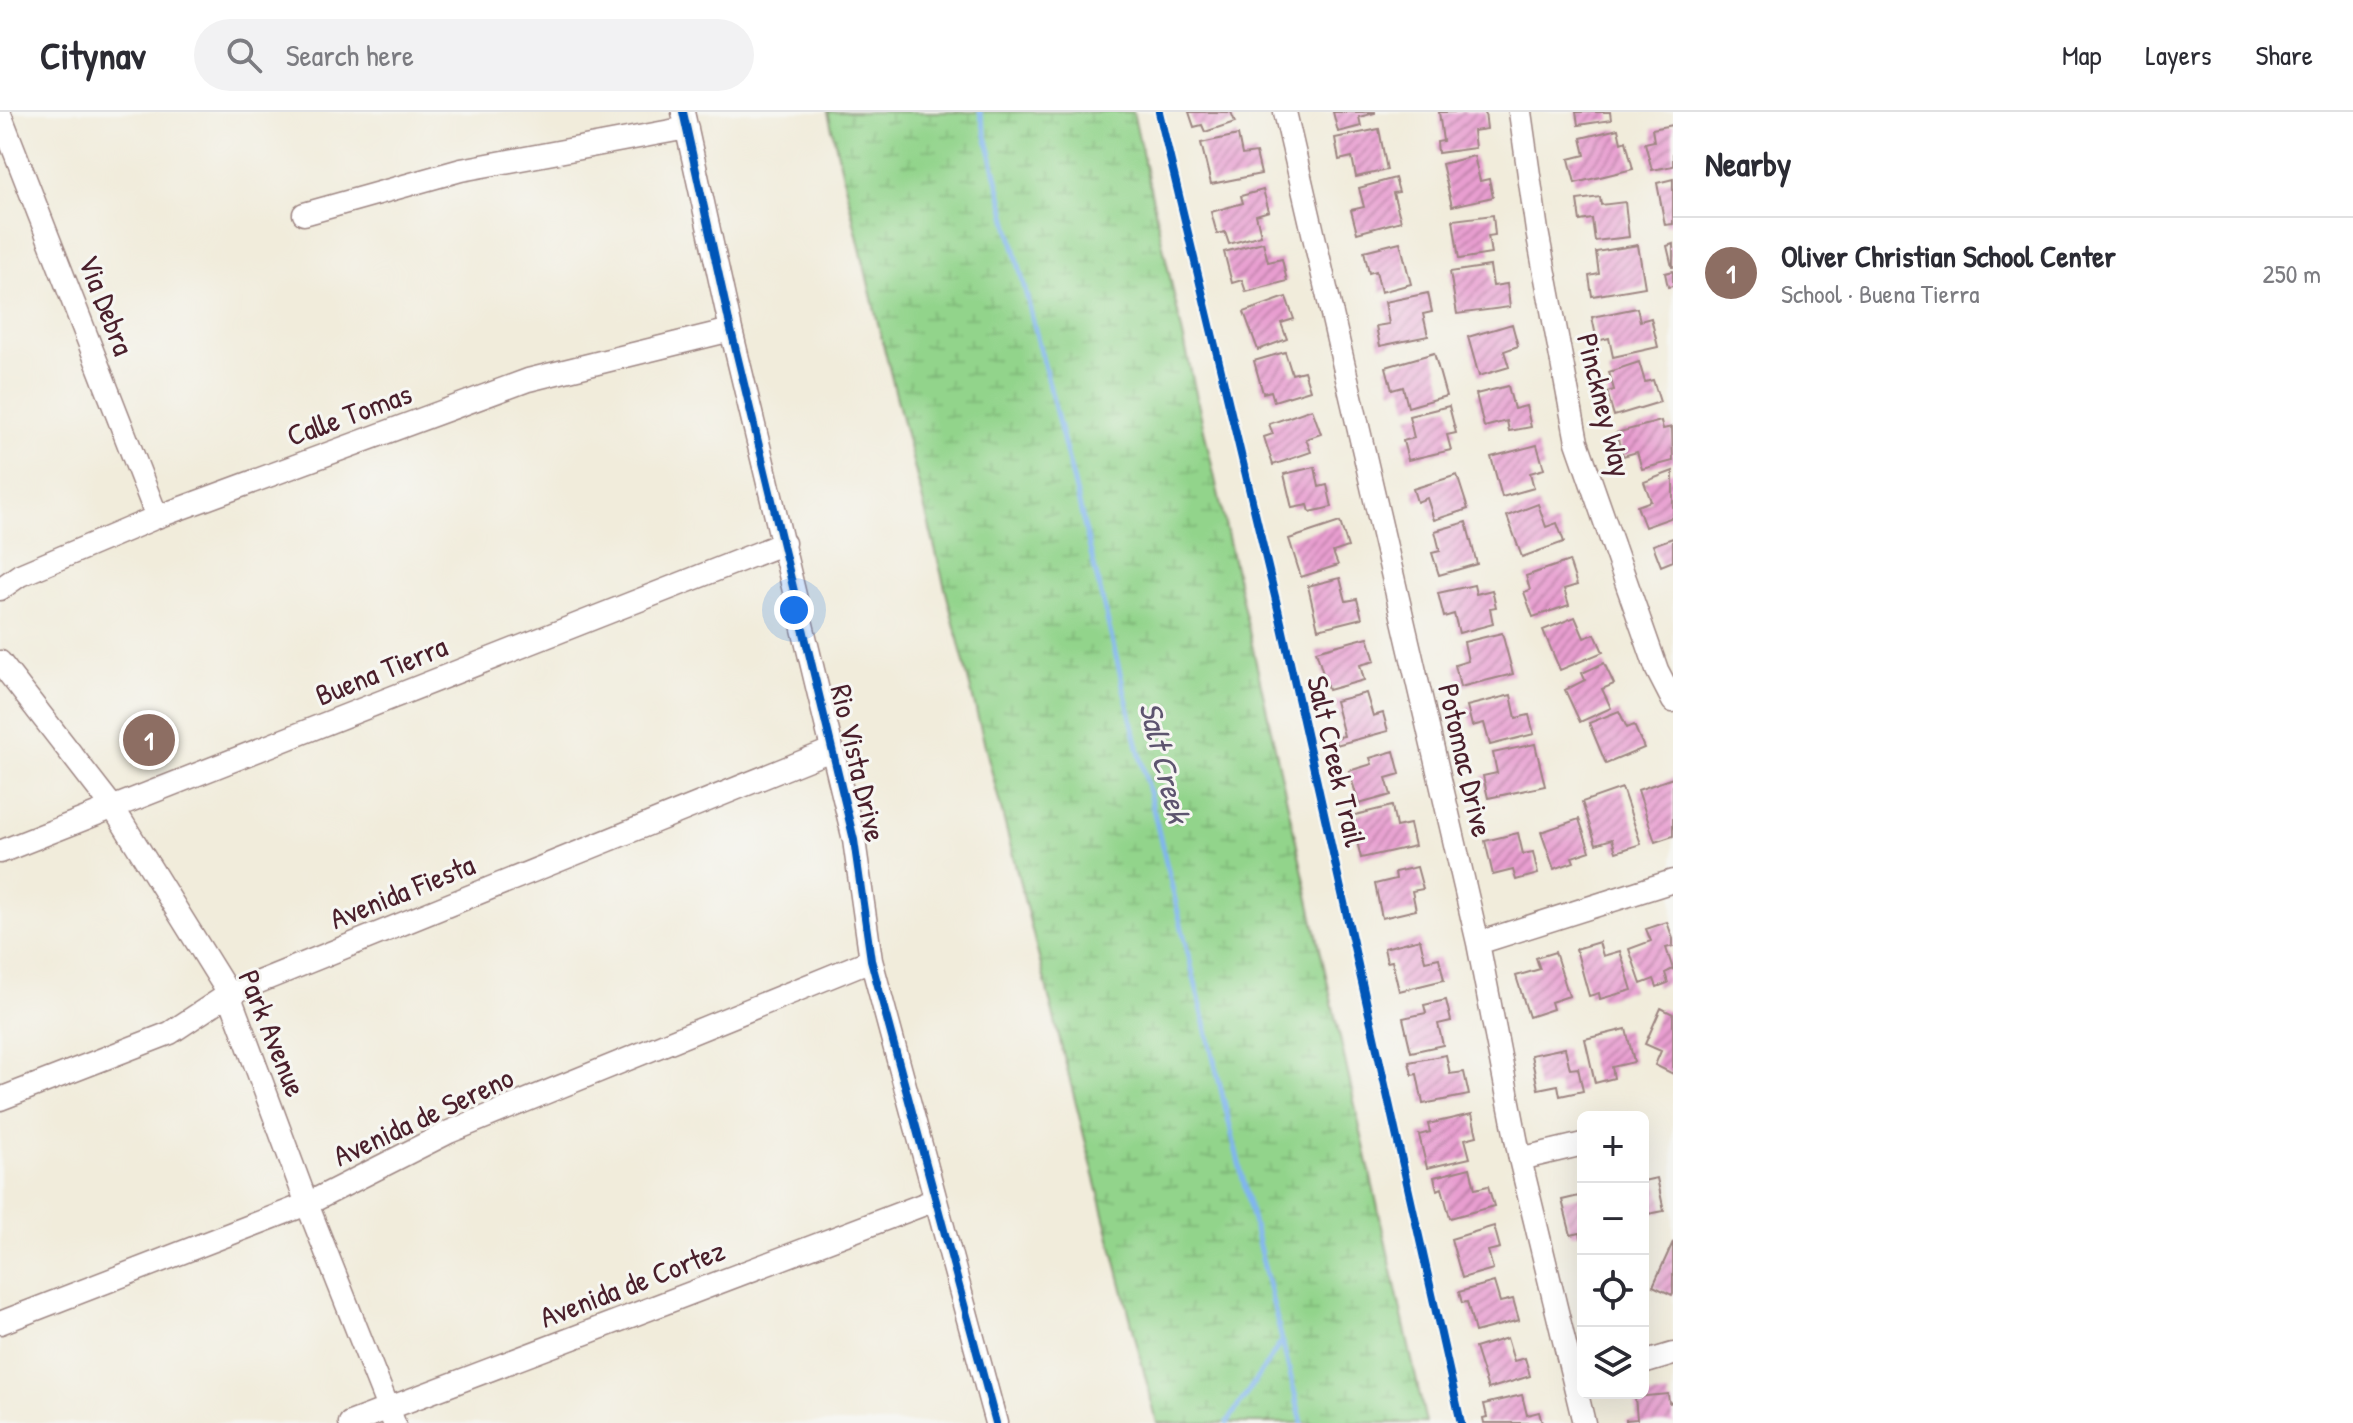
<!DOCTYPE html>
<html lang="en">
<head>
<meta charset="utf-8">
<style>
  :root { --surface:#fff; --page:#f2f2f3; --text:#2b2b33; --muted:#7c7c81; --line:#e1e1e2; --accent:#d1495b }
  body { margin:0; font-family:"Patrick Hand",sans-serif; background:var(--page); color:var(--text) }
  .controls { position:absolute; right:24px; bottom:24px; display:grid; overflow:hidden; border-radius:12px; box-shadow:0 8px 32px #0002 }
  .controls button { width:72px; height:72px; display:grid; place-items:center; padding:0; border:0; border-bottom:2px solid var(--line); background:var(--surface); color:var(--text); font:40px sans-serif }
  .you { position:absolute; left:794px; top:498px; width:28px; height:28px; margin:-20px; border:6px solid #fff; border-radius:50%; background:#1a73e8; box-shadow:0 0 0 12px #1a73e833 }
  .badge { display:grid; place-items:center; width:52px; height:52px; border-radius:50%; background:var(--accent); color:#fff; font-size:26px; font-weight:700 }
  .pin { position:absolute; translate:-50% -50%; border:4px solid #fff; box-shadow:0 2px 8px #0006 }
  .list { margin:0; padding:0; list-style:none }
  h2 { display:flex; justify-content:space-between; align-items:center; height:104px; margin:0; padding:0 32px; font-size:34px }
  h2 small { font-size:26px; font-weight:400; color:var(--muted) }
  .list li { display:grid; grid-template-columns:52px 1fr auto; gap:24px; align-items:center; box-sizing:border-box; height:112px; padding:0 32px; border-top:2px solid var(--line) }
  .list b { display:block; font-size:30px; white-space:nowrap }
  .list p { margin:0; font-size:26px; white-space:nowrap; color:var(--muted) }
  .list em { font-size:26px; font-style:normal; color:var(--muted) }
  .icon { flex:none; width:44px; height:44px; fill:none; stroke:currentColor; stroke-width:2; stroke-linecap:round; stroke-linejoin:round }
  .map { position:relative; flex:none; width:1673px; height:1311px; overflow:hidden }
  header { display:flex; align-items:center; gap:48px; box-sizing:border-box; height:112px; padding:0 40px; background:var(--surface); border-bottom:2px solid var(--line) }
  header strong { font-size:38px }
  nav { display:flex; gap:44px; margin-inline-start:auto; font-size:28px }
  .search { width:560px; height:72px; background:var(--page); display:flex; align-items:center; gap:20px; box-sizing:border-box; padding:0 28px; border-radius:44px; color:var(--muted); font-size:30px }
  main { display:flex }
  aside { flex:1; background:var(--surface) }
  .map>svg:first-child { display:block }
</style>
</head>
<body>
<header>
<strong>Citynav</strong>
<div class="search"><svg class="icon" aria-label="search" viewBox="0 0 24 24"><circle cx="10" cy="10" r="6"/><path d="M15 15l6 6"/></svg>Search here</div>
<nav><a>Map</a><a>Layers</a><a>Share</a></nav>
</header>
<main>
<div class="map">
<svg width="1673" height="1311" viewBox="0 0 1673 1311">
  <defs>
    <pattern id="wetland-marsh" width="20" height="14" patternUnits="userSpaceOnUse" patternTransform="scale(2)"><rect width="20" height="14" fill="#92d48b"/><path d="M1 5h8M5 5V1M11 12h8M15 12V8" fill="none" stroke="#7fb678"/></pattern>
    <pattern id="building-hatch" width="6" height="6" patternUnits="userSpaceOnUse" patternTransform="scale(2)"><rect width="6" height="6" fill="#e89ed0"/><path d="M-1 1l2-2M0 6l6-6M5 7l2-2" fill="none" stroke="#be80a9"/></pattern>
  </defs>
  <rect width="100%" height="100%" fill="#f6f6f2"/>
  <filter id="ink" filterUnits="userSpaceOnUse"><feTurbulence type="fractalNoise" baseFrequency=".0125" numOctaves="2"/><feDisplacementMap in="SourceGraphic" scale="16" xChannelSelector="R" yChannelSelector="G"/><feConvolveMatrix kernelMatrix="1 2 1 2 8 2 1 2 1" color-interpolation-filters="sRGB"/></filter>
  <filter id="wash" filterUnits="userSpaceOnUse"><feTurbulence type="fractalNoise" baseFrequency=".006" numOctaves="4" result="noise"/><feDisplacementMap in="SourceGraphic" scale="32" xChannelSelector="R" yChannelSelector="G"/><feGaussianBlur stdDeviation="1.8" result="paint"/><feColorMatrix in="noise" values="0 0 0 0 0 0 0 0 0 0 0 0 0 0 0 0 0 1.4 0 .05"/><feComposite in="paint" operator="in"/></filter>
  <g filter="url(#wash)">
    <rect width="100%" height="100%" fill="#f1ecdb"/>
    <path fill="url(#wetland-marsh)" stroke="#6e7a5b" stroke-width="2" d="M828 0H1133L1426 1311H1157L879 216Z"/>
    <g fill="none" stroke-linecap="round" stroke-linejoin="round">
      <path stroke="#80b5ee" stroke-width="5" d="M980 0 1074 371 1302 1311
        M1227 1311 1282 1229"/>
    </g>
    <g id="blocks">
      <path fill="url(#building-hatch)" d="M1189 0H1231L1235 10 1205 20 1202 13 1194 15Z
        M1333 0H1375V1L1359 5 1361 14 1338 20Z
        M1439 0H1485L1487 17 1473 19 1475 36 1438 41 1437 30 1443 29Z
        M1576 0H1610L1611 8 1578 13Z
        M1673 13V54L1652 58 1645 31 1654 29 1652 17Z
        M1379 17 1387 58 1356 65 1352 45 1339 48 1335 26Z
        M1618 17 1621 31 1626 29 1633 57 1575 71 1569 47 1585 43 1581 26Z
        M1238 23 1242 43 1256 41 1261 62 1211 72 1201 31Z
        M1474 44 1480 69 1489 67 1493 85 1452 94 1442 52Z
        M1395 66 1399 80 1393 81 1401 109 1357 121 1351 98 1364 95 1359 76Z
        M1673 67V112L1665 113 1657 71Z
        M1263 78 1269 99 1256 103 1261 123 1229 132 1225 120 1217 122 1211 100 1243 91 1241 84Z
        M1600 85 1601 93 1625 90 1629 125 1595 129 1592 107 1580 109 1577 88Z
        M1493 103 1495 123 1488 124 1491 142 1459 147 1453 108Z
        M1263 130 1268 150 1282 147 1287 169 1246 180 1242 168 1232 171 1224 140Z
        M1400 130 1411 172 1381 180 1376 159 1369 161 1364 139Z
        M1673 132V155H1672L1667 134Z
        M1638 133 1645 175 1592 184 1589 164 1599 162 1596 140Z
        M1490 154 1493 174 1507 172 1510 195 1457 202 1450 160Z
        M1673 159V174L1668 175 1665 161Z
        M1428 181 1432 200 1423 202 1428 224 1380 234 1376 214 1389 212 1385 190Z
        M1286 185 1294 207 1281 211 1287 227 1258 238 1244 200Z
        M1637 196 1640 209 1651 206 1658 235 1613 245 1609 226 1597 229 1592 205Z
        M1512 212 1518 234 1504 239 1509 255 1479 264 1468 225Z
        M1285 240 1292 262 1304 259 1310 278 1274 289 1271 279 1263 281 1254 249Z
        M1434 241 1446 284 1408 295 1403 275 1392 278 1386 255Z
        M1639 250 1645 270 1653 268 1660 290 1614 304 1607 280 1614 278 1609 260Z
        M1508 274 1514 297 1526 294 1531 315 1509 319 1507 309 1484 315 1476 282Z
        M1449 294 1456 321 1447 323 1451 338 1408 348 1403 329 1414 326 1409 304Z
        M1312 297 1321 322 1306 327 1311 340 1273 353 1264 325 1273 322 1269 312Z
        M1661 309 1663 317 1672 315 1673 349 1642 357 1637 340 1623 344 1616 321Z
        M1537 333 1544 357 1530 361 1534 376 1502 385 1491 345Z
        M1315 355 1319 375 1327 373 1332 395 1310 400 1308 393 1292 396 1284 362Z
        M1673 359V405L1645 415 1637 394 1651 389 1644 370Z
        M1457 363 1468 397 1434 408 1427 386 1417 390 1413 377Z
        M1538 392 1546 415 1557 411 1564 430 1522 445 1507 404Z
        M1340 410 1348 435 1333 440 1338 453 1301 465 1289 427Z
        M1466 410 1477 452 1439 463 1432 441 1440 439 1435 419Z
        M1673 426V449L1661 454 1653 433Z
        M1569 449 1577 473 1564 477 1569 493 1533 505 1524 480 1530 478 1526 464Z
        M1340 466 1346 489 1357 487 1362 506 1318 517 1308 474Z
        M1474 473 1476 482 1492 478 1496 495 1490 496 1493 512 1459 521 1454 502 1444 505 1438 481Z
        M1575 505 1584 526 1595 522 1603 540 1560 558 1543 518Z
        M1502 521 1513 562 1460 575 1455 553 1468 549 1464 530Z
        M1368 525 1375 549 1360 553 1364 568 1328 578 1316 539Z
        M1604 551 1614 572 1602 577 1611 596 1580 610 1565 578 1585 568 1582 561Z
        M1366 581 1373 604 1383 601 1388 619 1336 633 1334 626 1344 624 1335 589Z
        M1511 583 1516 606 1529 603 1534 622 1490 633 1484 611 1472 614 1467 594Z
        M1619 599 1627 616 1634 613 1644 636 1606 652 1589 611Z
        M1535 632 1545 674 1488 686 1483 664 1497 661 1493 641Z
        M1394 639 1400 662 1386 666 1391 683 1359 692 1349 659 1372 652 1370 646Z
        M1673 666V724L1655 730 1638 678Z
        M1622 676 1641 732 1616 740 1612 727 1596 732 1582 690Z
        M1392 694 1396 715 1410 712 1415 734 1361 746 1351 704Z
        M1579 707 1590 739 1572 745 1574 750 1554 757 1541 720Z
        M1518 721 1523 742 1533 740 1538 762 1516 768 1513 758 1493 763 1485 729Z
        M1417 755 1423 777 1412 779 1416 798 1382 806 1375 772 1396 767 1395 760Z
        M1667 810 1673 827V834L1666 836 1673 857 1665 861 1668 871 1657 875 1654 867 1641 872 1629 837 1651 829 1646 817Z
        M1420 827 1425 849 1439 846 1444 868 1399 879 1392 849 1387 850 1384 836Z
        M1599 830 1603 844 1620 839 1632 878 1600 887 1599 881 1589 884 1576 837Z
        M1555 840 1569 884 1551 890 1553 897 1529 905 1516 864 1540 857 1536 846Z
        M1446 888 1451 909 1438 912 1443 933 1411 940 1403 906 1426 901 1424 893Z
        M1661 896 1673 902V962L1655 953 1661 939 1645 932Z
        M1626 917 1634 950 1612 955 1614 966 1595 971 1585 927Z
        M1565 936 1570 957 1578 956 1583 979 1560 984 1558 973 1538 977 1531 943Z
        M1446 943 1450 962 1464 960 1469 983 1423 992 1417 962 1412 963 1409 950Z
        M1472 1002 1477 1024 1465 1027 1470 1046 1427 1056 1419 1023 1430 1020 1428 1012Z
        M1470 1056 1475 1077 1488 1074 1494 1094 1450 1106 1442 1076 1437 1078 1434 1065Z
        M1657 1066 1664 1099 1643 1103V1069Z
        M1583 1083V1128H1582L1580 1121 1571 1123 1562 1088Z
        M1494 1114 1500 1136 1488 1139 1493 1157 1462 1166 1451 1127Z
        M1673 1130V1181L1672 1183 1653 1174Z
        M1494 1170 1500 1190 1513 1187 1519 1208 1475 1220 1467 1190 1462 1191 1459 1180Z
        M1507 1226 1514 1249 1525 1246 1530 1264 1488 1277 1475 1236Z
        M1668 1282 1669 1291 1673 1290V1311H1626V1308L1637 1307 1635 1285Z
        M1522 1283 1527 1303 1539 1300 1542 1311H1484L1483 1306 1487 1305 1484 1292Z"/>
    </g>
  </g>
  <g filter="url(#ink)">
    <use href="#blocks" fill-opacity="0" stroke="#9e8683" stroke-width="2"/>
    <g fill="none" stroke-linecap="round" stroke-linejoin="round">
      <defs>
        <path id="street" d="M683 0 731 218 854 728 871 848 996 1311
          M1285 0 1478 831 1520 1047 1584 1311
          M1520 0 1537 119 1577 330 1657 558 1673 589
          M0 2 157 405
          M304 102 461 58 687 16
          M0 477 20 463 157 405 528 268 731 218
          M0 550 114 697 229 882 307 1092 394 1311
          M0 740 784 431
          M1478 831 1673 769
          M0 987 170 921 229 882 831 638
          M1520 1047 1583 1032
          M0 1211 307 1092 449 1020 871 848
          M1643 1251 1673 1242
          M350 1311 935 1088"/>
      </defs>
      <use href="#street" stroke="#9e8683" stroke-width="25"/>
      <use href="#street" stroke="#fff" stroke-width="22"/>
      <defs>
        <path id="cycleway" d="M683 0 731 218 854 728 871 848 996 1311
          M1159 0 1278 497 1461 1311"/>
      </defs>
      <use href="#cycleway" stroke="#f6f6f2" stroke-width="13"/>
      <use href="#cycleway" stroke="#0057b8" stroke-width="8"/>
    </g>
  </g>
  <g text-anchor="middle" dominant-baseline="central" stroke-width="6" stroke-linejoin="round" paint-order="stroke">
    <g font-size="30" fill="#4a1f2b" stroke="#f6f6f2">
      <text transform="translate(107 193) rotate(69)">Via Debra</text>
      <text transform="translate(1605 293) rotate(76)">Pinckney Way</text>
      <text transform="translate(349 302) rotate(-20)">Calle Tomas</text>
      <text transform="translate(381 558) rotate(-22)">Buena Tierra</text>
      <text transform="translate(1466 648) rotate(77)">Potomac Drive</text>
      <text transform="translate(1337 649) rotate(77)">Salt Creek Trail</text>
      <text transform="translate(859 651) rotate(77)">Rio Vista Drive</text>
      <text transform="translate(402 779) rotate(-22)">Avenida Fiesta</text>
      <text transform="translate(273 921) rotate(68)">Park Avenue</text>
      <text transform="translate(423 1004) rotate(-25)">Avenida de Sereno</text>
      <text transform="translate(632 1171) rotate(-21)">Avenida de Cortez</text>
    </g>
    <g font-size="32" font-style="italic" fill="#5d546f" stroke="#f6f6f2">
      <text transform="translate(1165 650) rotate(76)">Salt Creek</text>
    </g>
  </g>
</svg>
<div class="controls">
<button>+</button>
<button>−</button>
<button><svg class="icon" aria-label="locate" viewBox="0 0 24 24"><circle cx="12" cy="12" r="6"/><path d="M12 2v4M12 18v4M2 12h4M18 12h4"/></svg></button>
<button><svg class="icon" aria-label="layers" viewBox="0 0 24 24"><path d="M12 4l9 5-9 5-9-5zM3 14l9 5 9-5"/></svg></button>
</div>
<div class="you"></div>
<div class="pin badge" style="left:149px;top:628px;background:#8d6e63">1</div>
</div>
<aside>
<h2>Nearby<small></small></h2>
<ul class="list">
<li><span class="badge" style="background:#8d6e63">1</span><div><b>Oliver Christian School Center</b><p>School · Buena Tierra</p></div><em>250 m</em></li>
</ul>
</aside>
</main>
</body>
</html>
